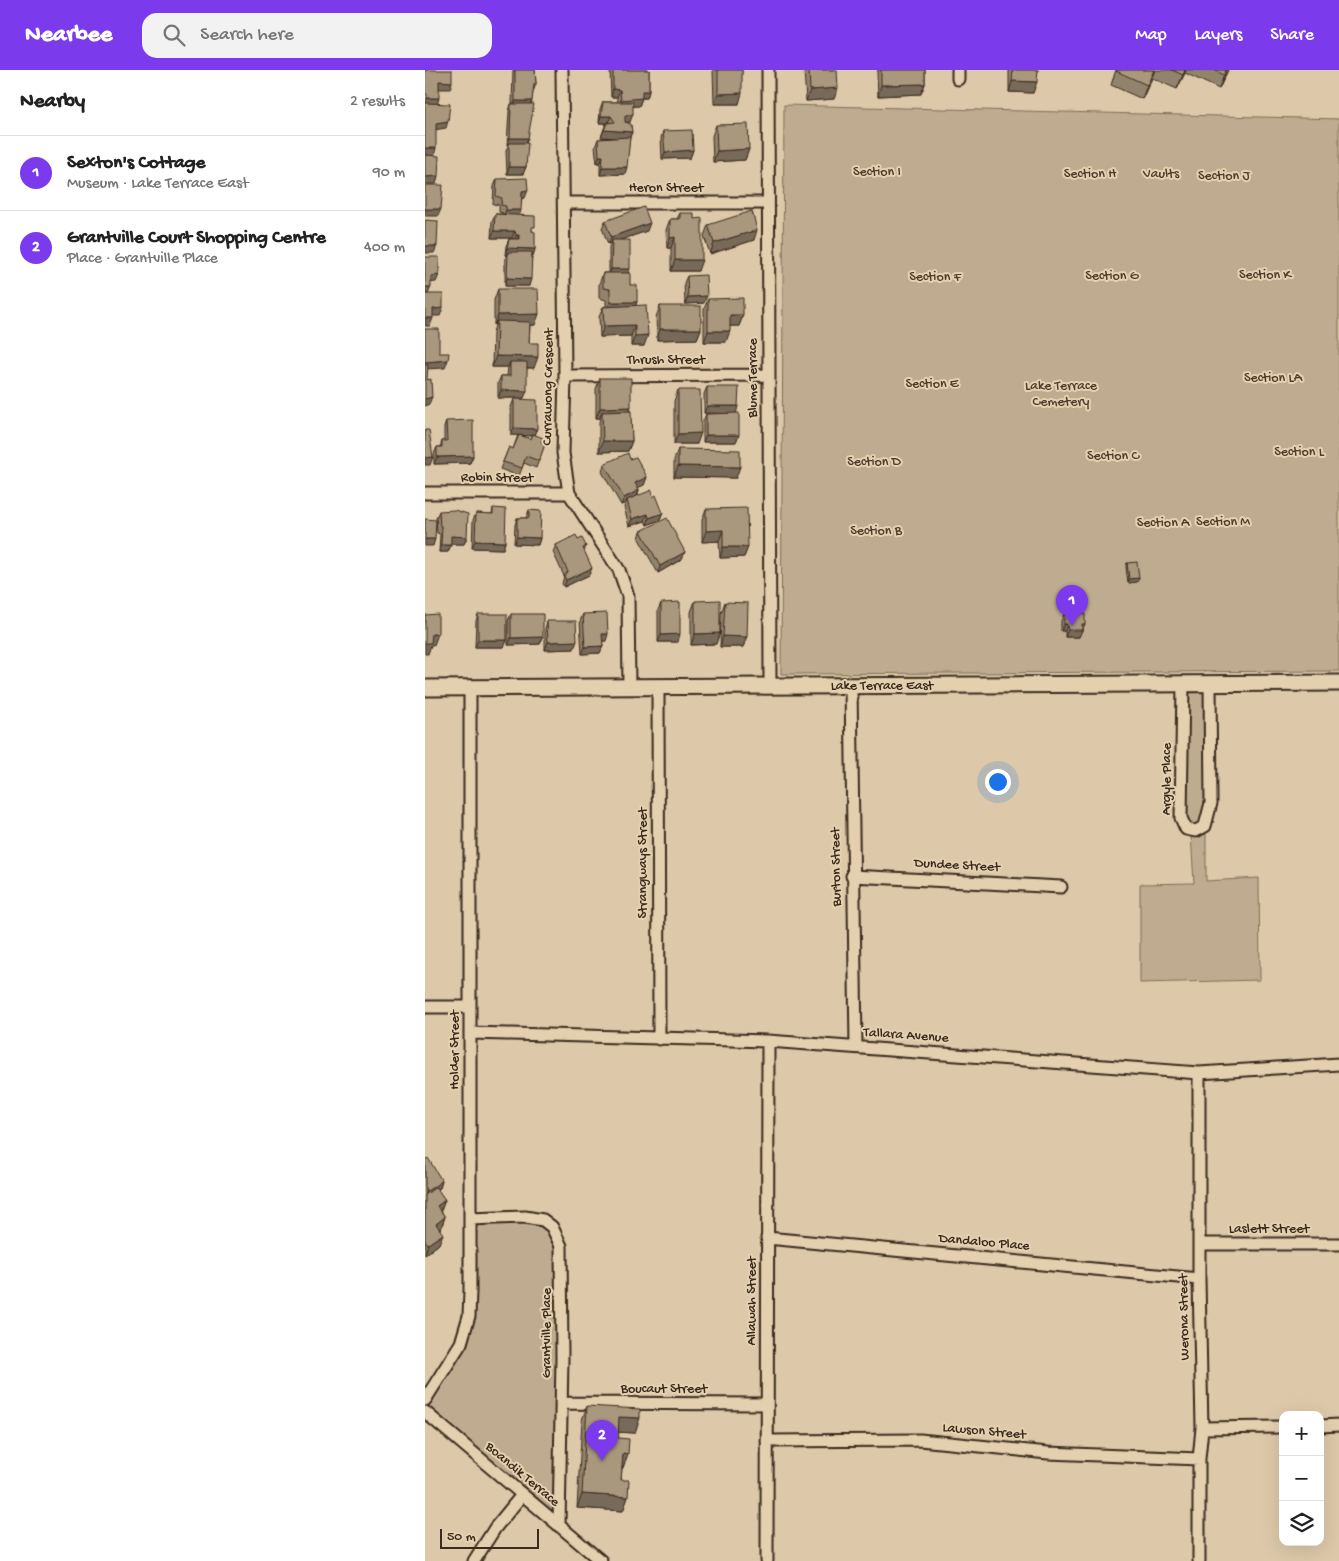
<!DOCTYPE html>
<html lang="en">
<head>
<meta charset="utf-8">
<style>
  :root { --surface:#fff; --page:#f2f2f2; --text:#222; --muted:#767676; --line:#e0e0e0; --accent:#7c3aed }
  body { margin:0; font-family:"Gochi Hand",sans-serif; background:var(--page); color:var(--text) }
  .controls { position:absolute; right:15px; bottom:15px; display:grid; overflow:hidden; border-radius:10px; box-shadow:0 5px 20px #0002 }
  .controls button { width:45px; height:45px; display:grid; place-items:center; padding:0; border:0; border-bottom:1px solid var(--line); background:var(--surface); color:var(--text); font:25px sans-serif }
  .scale { position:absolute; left:15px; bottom:12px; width:99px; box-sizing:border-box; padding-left:5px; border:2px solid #3b2a1e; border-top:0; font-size:14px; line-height:18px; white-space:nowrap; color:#3b2a1e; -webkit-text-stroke:4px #e4d0af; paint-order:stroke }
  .you { position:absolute; left:572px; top:711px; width:18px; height:18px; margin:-12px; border:4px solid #fff; border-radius:50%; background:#1a73e8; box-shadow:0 0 0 8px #1a73e833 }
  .badge { display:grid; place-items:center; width:32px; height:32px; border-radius:50%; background:var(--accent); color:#fff; font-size:16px; font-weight:700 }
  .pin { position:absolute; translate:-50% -41px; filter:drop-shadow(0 1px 2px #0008) }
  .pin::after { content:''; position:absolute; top:26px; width:18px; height:15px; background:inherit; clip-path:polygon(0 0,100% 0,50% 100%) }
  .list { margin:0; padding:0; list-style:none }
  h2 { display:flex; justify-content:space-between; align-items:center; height:65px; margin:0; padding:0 20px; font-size:21px }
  h2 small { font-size:16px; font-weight:400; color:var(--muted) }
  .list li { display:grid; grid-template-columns:32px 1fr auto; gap:15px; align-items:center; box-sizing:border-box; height:75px; padding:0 20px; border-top:1px solid var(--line) }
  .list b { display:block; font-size:19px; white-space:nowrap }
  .list p { margin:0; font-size:16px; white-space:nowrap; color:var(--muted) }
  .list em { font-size:16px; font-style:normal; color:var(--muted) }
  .icon { flex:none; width:28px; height:28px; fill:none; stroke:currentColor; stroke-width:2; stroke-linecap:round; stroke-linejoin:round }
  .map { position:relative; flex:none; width:914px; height:1491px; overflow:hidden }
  header { display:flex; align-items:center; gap:30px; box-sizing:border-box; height:70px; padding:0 25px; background:var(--accent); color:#fff }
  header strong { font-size:24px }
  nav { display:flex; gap:28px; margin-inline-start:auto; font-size:18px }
  .search { width:350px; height:45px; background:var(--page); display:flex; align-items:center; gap:12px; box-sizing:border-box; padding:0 18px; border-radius:15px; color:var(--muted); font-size:19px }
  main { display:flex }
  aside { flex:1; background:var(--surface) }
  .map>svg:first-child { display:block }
</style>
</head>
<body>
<header>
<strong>Nearbee</strong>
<div class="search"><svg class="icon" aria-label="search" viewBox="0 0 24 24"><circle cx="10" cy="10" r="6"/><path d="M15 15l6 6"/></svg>Search here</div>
<nav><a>Map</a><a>Layers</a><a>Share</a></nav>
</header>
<main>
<aside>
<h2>Nearby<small>2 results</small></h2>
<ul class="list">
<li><span class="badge">1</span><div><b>Sexton's Cottage</b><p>Museum · Lake Terrace East</p></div><em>90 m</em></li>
<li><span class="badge">2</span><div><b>Grantville Court Shopping Centre</b><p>Place · Grantville Place</p></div><em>400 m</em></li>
</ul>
</aside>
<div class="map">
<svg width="914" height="1491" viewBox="0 0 914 1491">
  <rect width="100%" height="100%" fill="#ddc9a9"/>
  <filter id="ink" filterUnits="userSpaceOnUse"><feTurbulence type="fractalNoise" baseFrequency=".02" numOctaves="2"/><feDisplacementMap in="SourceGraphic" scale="10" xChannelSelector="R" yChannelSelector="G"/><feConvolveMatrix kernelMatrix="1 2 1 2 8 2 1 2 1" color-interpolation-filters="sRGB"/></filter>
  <g filter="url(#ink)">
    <path fill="#bfac90" stroke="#7d6b57" d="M359 35 914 49V601L356 604Z
      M782 616V733L778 754 763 756 759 734 761 617Z
      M766 764H781V811L834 808 835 910 715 913V814L769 813Z
      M95 1149C124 1158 129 1159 134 1190L132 1448 1 1338C19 1310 43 1283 49 1249L48 1150Z"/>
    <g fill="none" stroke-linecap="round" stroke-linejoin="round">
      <defs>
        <path id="minor" d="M137 0 140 306 138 383 144 423 194 500 203 526 204 618
          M343 0 345 616
          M533 0V9
          M139 133H343
          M140 306 343 305
          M0 423H144
          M758 614 756 748 761 759 771 761 780 756 786 733 785 614
          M426 616 431 977
          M233 618 234 969
          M427 806 636 817
          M0 937H45
          M45 963 343 971 774 1003 914 994
          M774 1003V1209L777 1358 774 1389V1491
          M45 1149 100 1147 118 1150 127 1157 136 1176 137 1288 134 1456
          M342 1168 774 1209
          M774 1174H914
          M0 1330 36 1273 44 1246 45 1222V618
          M136 1333 342 1334
          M0 1342 176 1491
          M895 1356 914 1355
          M777 1358 858 1357
          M342 1371 495 1370 623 1383 774 1389
          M49 1491 70 1458 97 1425
          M342 1491 343 971"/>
        <path id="tertiary" d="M0 618 914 613"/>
      </defs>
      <use href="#minor" stroke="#3b2a1e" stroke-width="15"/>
      <use href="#tertiary" stroke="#3b2a1e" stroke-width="19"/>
      <use href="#minor" stroke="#e4d0af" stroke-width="11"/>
      <use href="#tertiary" stroke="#e4d0af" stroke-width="15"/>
    </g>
    <path fill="#92836c" stroke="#3b2a1e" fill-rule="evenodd" d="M88 0H110L111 14 108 22 106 34 103 68 101 73V97L98 104H82L81 81 83 75H82L84 41 86 34H87Z
      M185 0H224V21L222 28H217L214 36H208L205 52H200L207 62 205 67 200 104 175 105V93H172L170 77 173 69 191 68 176 67 181 53H174L175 39 178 32H193L192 27H186Z
      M288 0H317L314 34H289Z
      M379 0H412L409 29 381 31Z
      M453 0H500V14L496 24 453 26 452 3Z
      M584 0H613L608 23 584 22Z
      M691 0H803L794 19 760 3 752 19 727 8 717 29 686 15Z
      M291 55 324 79 320 90 288 92 287 66Z
      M238 61 268 80 265 88 237 89 236 68Z
      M72 109 100 128H97L94 145 108 161 110 179 108 186H107L104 216H80V189L81 186 80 185 81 176 84 169H88L87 168H66L67 151 70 144H78V143L74 142V135L68 134 69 116Z
      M255 143 269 149 273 201H246V178H242L241 160 245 149H252Z
      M180 151 222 161 195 170 203 203 205 215 211 235 219 276H206V266L175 267 174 247 178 237 181 236V230L174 228V214L178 203H184V177L186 173 183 174 177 158Z
      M283 155 329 170 285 184 279 166Z
      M262 206 279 233 260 234 259 213Z
      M73 219 110 255H105L104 273 109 298H102L99 328H73V313L76 306H82L83 297H67L68 262 70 255H69V230Z
      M283 229 318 245 314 256H305L301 272H279V239Z
      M235 236 276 259 272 269 232 270 231 247Z
      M175 308 206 337 205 341 207 371 203 381 174 382V352L175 348H171V319Z
      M282 317 311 344V372H278V351L281 344H309L279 343V324Z
      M253 320 272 374H249V331Z
      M89 329 112 359 110 365 116 372 120 374 111 398 99 393 94 406 75 399 84 377 88 379 93 365H86V337ZM96 365 108 366 106 369Z
      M21 351 48 386 45 393 9 394V384L12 377H15L17 371H19V358Z
      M253 379 311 408 249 407V390Z
      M205 389 222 407 219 415 213 417 214 420 212 426 228 427 238 443 235 450 222 455 220 451 204 456 199 437 201 433 196 435 177 402 179 394Z
      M68 438 80 472 78 479 47 478 48 450 51 443 67 444Z
      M281 439 323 477 319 487 295 488 294 471 277 472V450Z
      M104 440 115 468 113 475 89 474 90 455 92 448H101Z
      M14 441 42 467 39 474H26L23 482H14L15 464 12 463 11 448Z
      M216 461 257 489 233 503 214 469Z
      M153 470 161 476 159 482 164 505 139 517 137 514 139 506 128 482 131 475Z
      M702 493 712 512 703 513 701 497Z
      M270 531 291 574 266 575V542Z
      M300 532 322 567 318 577H295L296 543Z
      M236 533 253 572H233V540Z
      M643 536 655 543 657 561H656L654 567H640V561H636V551L639 544H641Z
      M53 544 82 570 79 577H50L51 551Z
      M86 544 118 567 115 574 83 575V551Z
      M158 544 181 571H177L178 576 175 583 157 584 155 551Z
      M122 551 149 579 120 580V559Z
      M0 1090 17 1111 15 1118 13 1120 20 1130 16 1141 20 1147 16 1158 15 1159 14 1174 0 1185Z
      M162 1336 210 1363 193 1362V1368L198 1398H197L196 1410 203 1427 198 1441 152 1438 157 1350Z"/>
    <path fill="#776a58" stroke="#3b2a1e" d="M729 0H730L727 8 717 29 722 15Z
      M760 0H761L760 3 752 19Z
      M801 0H803L794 19 799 5Z
      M14 11 27 12 25 19H11Z
      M587 11 612 12 608 23 584 22Z
      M500 14 496 24 453 26 456 15Z
      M413 18 409 29 381 31 385 20Z
      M188 19 195 20 192 27H186Z
      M217 21H224L222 28H217L214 36 194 37 196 30Z
      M317 23 314 34H289L293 24Z
      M2 28H14L12 35 0 33Z
      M90 31H107L105 38H87Z
      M208 44 205 52 197 53 200 46Z
      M176 46H186L183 53H174Z
      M23 51 21 58 9 60 11 53Z
      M179 60 207 62 204 69 176 67Z
      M85 68H103L100 75 84 73 83 75H82Z
      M0 78H11L9 86 0 85Z
      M324 79 320 90 288 92 292 81Z
      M268 80 265 88 237 89 240 82Z
      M174 86H178L175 93H172Z
      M84 97H101L98 104H82Z
      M177 97H202L200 104 175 105Z
      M13 106 11 114H0V107Z
      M103 120 100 128H95L97 121Z
      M0 139H16L13 146H0Z
      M81 140H96L94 147 78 148Z
      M225 153 222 161 187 173V170L186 173 183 174 186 167Z
      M332 160 329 170 285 184 289 173Z
      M69 161H90L87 168H66Z
      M91 165H94L91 172H88Z
      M250 167 246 178H242L245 168Z
      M0 176H12L9 183H0Z
      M82 178 110 179 108 186H83V182L81 186 80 185Z
      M250 190H277L273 201H246Z
      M186 199H205L202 207 184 206Z
      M14 205 11 212 3 213 6 206Z
      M82 208 106 209 104 216H80Z
      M0 217H6L3 224H0Z
      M282 226 279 233 260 234 263 227Z
      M185 232H212L208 243H181Z
      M18 238 15 246H5L8 239Z
      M114 244 110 255H72V251L70 255H69L73 245Z
      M305 245H318L314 256H301Z
      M0 248H8L5 256H0Z
      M210 255 206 266 175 267 179 256Z
      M235 259H276L272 269 232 270Z
      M283 261H305L301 272H279Z
      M223 265 219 276H206L210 266Z
      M71 286 113 287 109 298 85 297V292L83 297H67Z
      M23 290 20 298 0 299V292Z
      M76 320 102 321 99 328H73Z
      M7 327 4 334 0 336V329Z
      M282 336H313L311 344 279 343Z
      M206 337 202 348 177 342 175 348H171L175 338Z
      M89 358 112 359 110 366 86 365Z
      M276 363 272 374H249L253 364Z
      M281 365H314L311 372H278Z
      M178 371H207L203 381 174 382Z
      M48 386 45 393 9 394 12 387Z
      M8 387 5 395H0V388Z
      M253 396 315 397 311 408 249 407Z
      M222 407 219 415 208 420 210 413Z
      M214 420 212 427 202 430 201 433 196 435 199 428Z
      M238 443 235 450 222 455 224 448Z
      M223 444 220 451 204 456 207 449Z
      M298 460 294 471 277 472 281 461Z
      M26 466 42 467 39 474H23Z
      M92 467 115 468 113 475 89 474Z
      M0 469H10L8 476H0Z
      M50 471 80 472 78 479 47 478Z
      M16 475H26L23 482H14Z
      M298 477H323L319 487 295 488Z
      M260 482 257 489 233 503 235 496Z
      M167 498 164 505 139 517 141 510Z
      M714 508 712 512 703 513 704 509Z
      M639 554H642L640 561H636Z
      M657 554H660L654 567H640L643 560Z
      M295 563 291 574 266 575 270 564Z
      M7 564H13L9 575H6L3 584H0V573Z
      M177 564H183L181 571H174Z
      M255 564 253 572H233L236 565Z
      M298 566 322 567 318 577H295Z
      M118 567 115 574 83 575 86 568Z
      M53 570H82L79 577H50Z
      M152 571 149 579 120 580 123 572Z
      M178 576 175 583 157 584 160 577Z
      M17 1111 15 1118 0 1127 2 1121Z
      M20 1130 16 1140 8 1146 12 1136Z
      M20 1147 16 1158 7 1164 11 1154Z
      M18 1164 14 1174 0 1185 3 1174Z
      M194 1347 215 1348 210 1363 189 1362Z
      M198 1383 203 1384 198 1398H192Z
      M157 1424 203 1427 198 1441 152 1438Z"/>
    <path fill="#aa987e" stroke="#3b2a1e" d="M0 0H27V12L14 11V28H2V24H0Z
      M90 0H110L111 14H109L107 31H90Z
      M188 0H224V21H217V28L196 30 195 20 188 19Z
      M293 0H317V23L293 24Z
      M384 0H412L413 18 385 20Z
      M456 0H500V14L456 15Z
      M588 0H613L612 12 587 11Z
      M691 0H729L722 15 691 1Z
      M747 0H760L758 5Z
      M789 0H801L799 5Z
      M178 32H208V44L200 46V52L206 54 207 62 179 60 182 53 190 52 186 46H176Z
      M0 33 25 34 23 51 11 53V78H0Z
      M86 34H109L103 68H85Z
      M323 54 324 79 292 81 291 55Z
      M267 60 268 80 240 82 238 61Z
      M205 67 202 97H177L178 86H174L173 69Z
      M84 73H103L101 97H84Z
      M0 85 14 86 13 106 0 107Z
      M102 108 103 120 97 121 96 140H81V136L76 135 77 128 71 126 72 109Z
      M0 115H18L16 139H0Z
      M219 137 225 153 186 167 180 151Z
      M327 141 332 160 289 173 283 155Z
      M255 143H269V149L277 148V190H250V167L245 168V149H255Z
      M70 144 110 146V157H107V161L110 162V179L82 178 84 169H94V165H91L90 161H69Z
      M0 150 13 151 12 176H0Z
      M187 170H205V199H186Z
      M83 182H107L106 209 82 208Z
      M0 187H14V205L6 206V217H0Z
      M178 203H205V215H212V232H185V219L178 218Z
      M281 205 282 226 263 227 262 206Z
      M73 219H113L114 244 73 245Z
      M0 224H18V238L8 239V248H0Z
      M318 228V245H305V261H283V229Z
      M221 235 223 265 210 266V255L179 256 178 237Z
      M235 236H276V259H235Z
      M72 251 105 252 104 273H113V287L71 286Z
      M0 259H14V283H24L23 290 0 292Z
      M85 292H102V321L76 320V306H85Z
      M0 295H3L2 310 6 309 7 327 0 329Z
      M175 308H206V337L175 338Z
      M282 317H314L313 336H282Z
      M253 320H275L276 363 253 364Z
      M89 329 112 330V359L89 358Z
      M206 341 207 371H178L177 342Z
      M314 343V365H281V344Z
      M48 350V386L12 387V377H17V371H22L21 351Z
      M0 360H4L8 387 0 388Z
      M108 364 118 368 116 372 120 374 114 391 101 386 97 398 78 392 84 377 88 379 94 365 106 369Z
      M253 379 315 380V397L253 396Z
      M203 383 205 389 211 387 222 407 210 413 214 420 199 428 179 394Z
      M227 420 228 427 231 425 238 443 224 448 223 444 207 449 202 430Z
      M68 438 81 439 80 472 50 471 51 443 68 444Z
      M322 438 323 477H298V460L281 461V439Z
      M29 440 43 444 42 467 26 466V475H16L17 457 15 456 14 441Z
      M104 440 116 441 115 468 92 467V448H104Z
      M242 448 260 482 235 496 216 461Z
      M0 449 11 450 10 469H0Z
      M151 465 153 470 157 468 161 476 158 478 167 498 141 510 139 506 143 502 131 475Z
      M712 492 714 508 704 509 702 493Z
      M295 530V563L270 564V531Z
      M255 532V564L236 565V533Z
      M300 532 323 533 322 567 298 566Z
      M643 536H655V543H660V554H657V560H643L642 554H639V544H643Z
      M182 543 183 564H177L178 576 160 577 158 544Z
      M13 544V564H7L6 573H0V545Z
      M53 544H82V570H53Z
      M86 544H118V567L86 568Z
      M122 551H151L152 571 123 572Z
      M3 1088 17 1111 2 1121 0 1117V1090Z
      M11 1117 20 1130 12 1136 20 1147 11 1154 18 1164 3 1174 0 1170V1125Z
      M162 1336 215 1339V1348L194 1347 193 1368 204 1369 203 1384 198 1383 196 1410H204L203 1427 157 1424Z"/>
  </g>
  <g text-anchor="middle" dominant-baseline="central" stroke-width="4" stroke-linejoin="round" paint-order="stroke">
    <g font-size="14" fill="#4f3e2f" stroke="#e4d0af">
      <text x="452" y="102">Section I</text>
      <text x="665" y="104">Section H</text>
      <text x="736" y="104">Vaults</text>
      <text x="799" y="106">Section J</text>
      <text x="840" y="205">Section K</text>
      <text x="687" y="206">Section G</text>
      <text x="510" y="207">Section F</text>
      <text x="848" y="308">Section LA</text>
      <text x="507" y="314">Section E</text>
      <text x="636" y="316">Lake Terrace<tspan x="636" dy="16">Cemetery</tspan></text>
      <text x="874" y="382">Section L</text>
      <text x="688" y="386">Section C</text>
      <text x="449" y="392">Section D</text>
      <text x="798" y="452">Section M</text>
      <text x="738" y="453">Section A</text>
      <text x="451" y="461">Section B</text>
    </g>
    <g font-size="14" fill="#3b2a1e" stroke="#e4d0af">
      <text x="241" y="118">Heron Street</text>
      <text x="241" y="290">Thrush Street</text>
      <text transform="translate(328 308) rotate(-90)">Blume Terrace</text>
      <text transform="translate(124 317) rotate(-89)">Currawong Crescent</text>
      <text x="72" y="408">Robin Street</text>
      <text x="457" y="616">Lake Terrace East</text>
      <text transform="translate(742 709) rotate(-90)">Argyle Place</text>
      <text transform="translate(218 793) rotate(-90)">Strangways Street</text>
      <text transform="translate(532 796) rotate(3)">Dundee Street</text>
      <text transform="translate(412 797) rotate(-91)">Burton Street</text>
      <text transform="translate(481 966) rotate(4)">Tallara Avenue</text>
      <text transform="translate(30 980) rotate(-90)">Holder Street</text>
      <text x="844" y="1159">Laslett Street</text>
      <text transform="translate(559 1173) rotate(5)">Dandaloo Place</text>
      <text transform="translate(327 1231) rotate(-90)">Allawah Street</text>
      <text transform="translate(760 1247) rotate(-91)">Werona Street</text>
      <text transform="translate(122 1263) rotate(-90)">Grantville Place</text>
      <text x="239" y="1319">Boucaut Street</text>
      <text transform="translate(559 1362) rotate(5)">Lawson Street</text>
      <text transform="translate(97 1405) rotate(40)">Boandik Terrace</text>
    </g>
  </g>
</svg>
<div class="controls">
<button>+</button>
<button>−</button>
<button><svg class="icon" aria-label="layers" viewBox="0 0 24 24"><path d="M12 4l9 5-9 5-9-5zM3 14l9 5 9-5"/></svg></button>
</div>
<div class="scale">50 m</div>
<div class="you"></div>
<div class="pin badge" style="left:647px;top:556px">1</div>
<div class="pin badge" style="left:177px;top:1391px">2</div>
</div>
</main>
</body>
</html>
